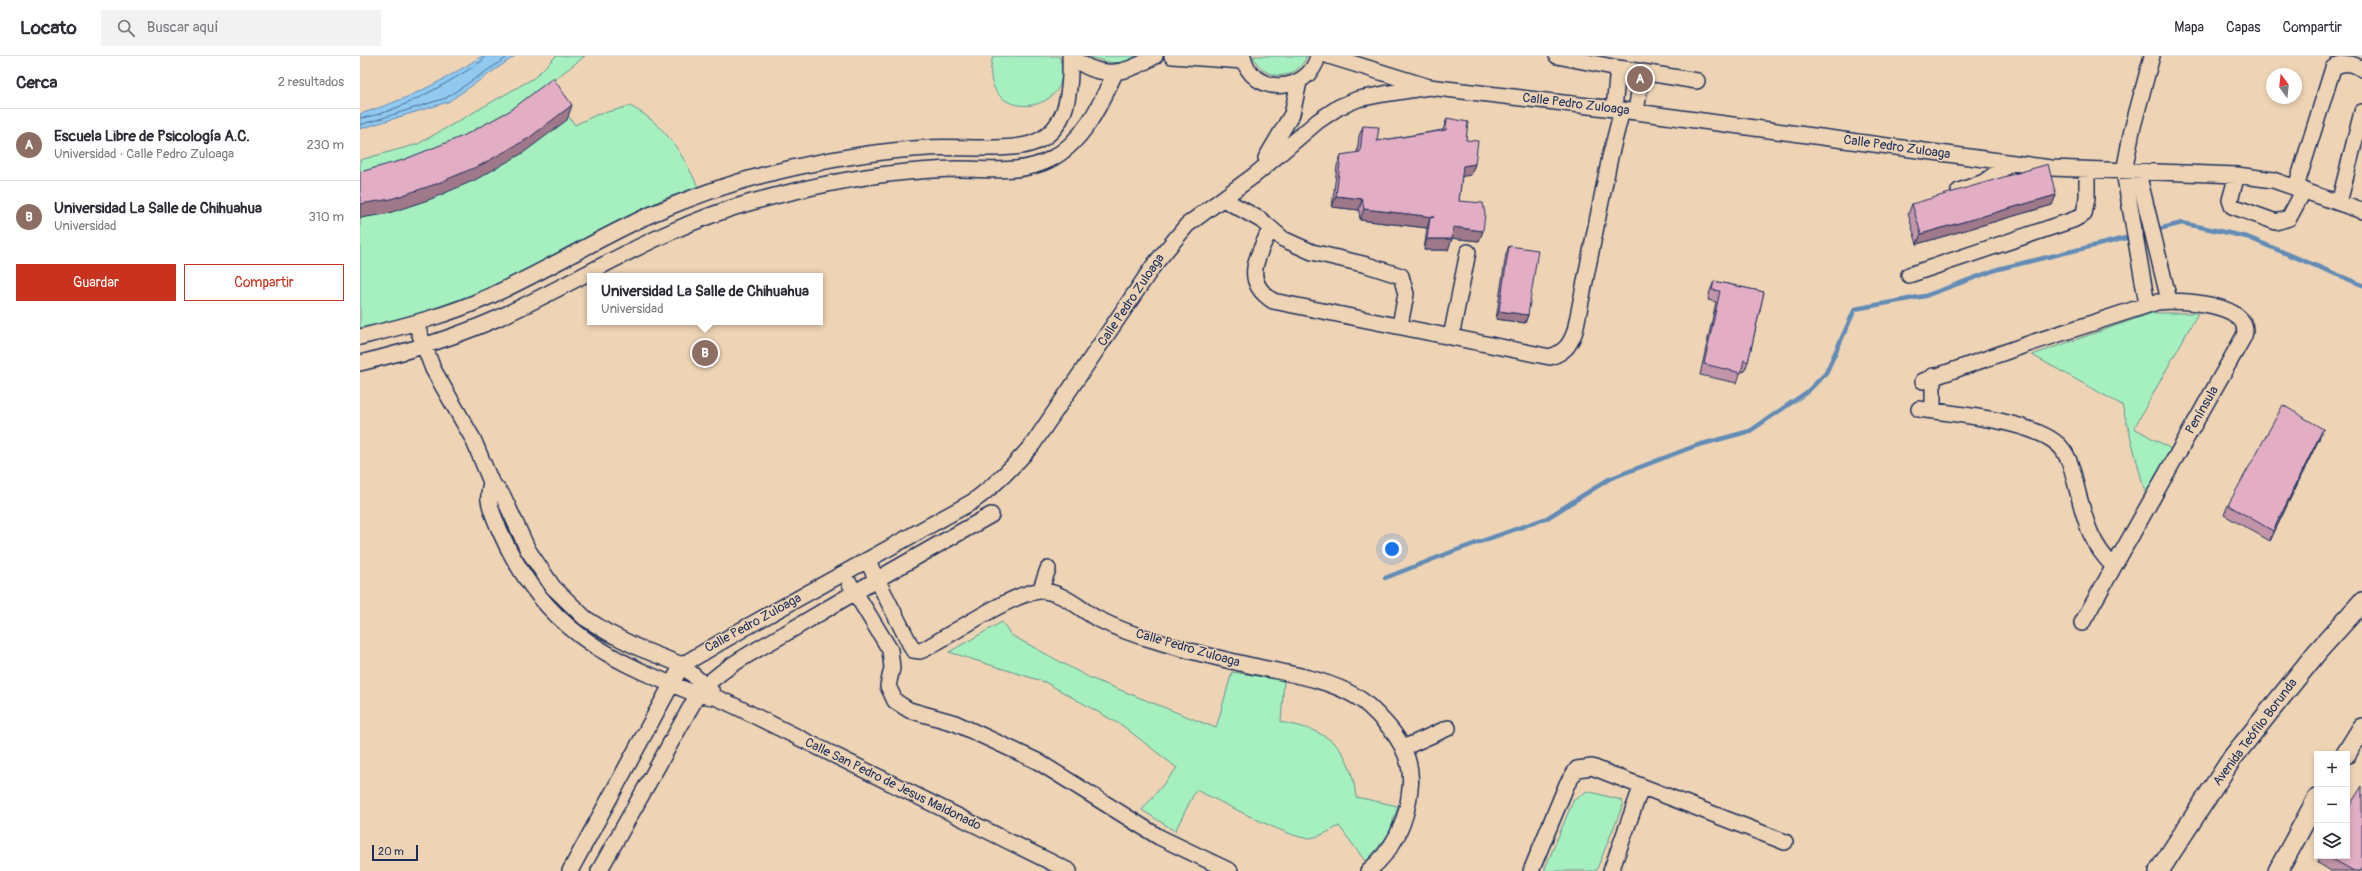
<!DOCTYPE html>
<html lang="es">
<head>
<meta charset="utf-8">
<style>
  :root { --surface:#fff; --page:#f2f2f3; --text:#2b2b33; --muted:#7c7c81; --line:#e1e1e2; --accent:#c8321e }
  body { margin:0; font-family:Pangolin,sans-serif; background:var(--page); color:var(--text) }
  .controls { position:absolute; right:12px; bottom:12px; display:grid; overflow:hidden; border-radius:0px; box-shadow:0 2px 6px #0003 }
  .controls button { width:36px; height:36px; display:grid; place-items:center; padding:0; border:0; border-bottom:1px solid var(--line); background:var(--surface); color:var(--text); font:20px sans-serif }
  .compass { position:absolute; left:1906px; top:12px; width:36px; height:36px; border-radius:50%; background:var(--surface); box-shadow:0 2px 6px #0003; rotate:345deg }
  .scale { position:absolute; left:12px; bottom:10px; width:46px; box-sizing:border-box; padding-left:4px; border:2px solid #1b2f5e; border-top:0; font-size:11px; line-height:14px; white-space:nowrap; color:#1b2f5e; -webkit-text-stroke:3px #eed4b5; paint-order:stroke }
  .you { position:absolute; left:1032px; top:493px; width:14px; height:14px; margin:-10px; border:3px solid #fff; border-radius:50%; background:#1a73e8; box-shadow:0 0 0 6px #1a73e833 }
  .badge { display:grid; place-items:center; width:26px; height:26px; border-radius:50%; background:var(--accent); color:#fff; font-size:13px; font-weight:700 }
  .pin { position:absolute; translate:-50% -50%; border:2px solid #fff; box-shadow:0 1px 4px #0006 }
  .popup { position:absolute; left:227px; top:217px; width:236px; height:52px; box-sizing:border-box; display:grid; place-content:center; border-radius:0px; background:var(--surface); filter:drop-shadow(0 1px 3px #0005); font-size:13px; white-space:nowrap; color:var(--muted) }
  .popup b { font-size:15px; color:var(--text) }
  .popup::after { content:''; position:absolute; left:50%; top:100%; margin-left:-8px; border:8px solid transparent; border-top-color:var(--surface) }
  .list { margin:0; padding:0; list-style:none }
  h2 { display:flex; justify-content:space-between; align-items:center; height:52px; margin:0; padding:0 16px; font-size:17px }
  h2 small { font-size:13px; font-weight:400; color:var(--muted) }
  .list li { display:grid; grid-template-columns:26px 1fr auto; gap:12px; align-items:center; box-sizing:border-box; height:72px; padding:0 16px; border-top:1px solid var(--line) }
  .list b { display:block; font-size:15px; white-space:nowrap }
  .list p { margin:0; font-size:13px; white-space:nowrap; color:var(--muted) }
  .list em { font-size:13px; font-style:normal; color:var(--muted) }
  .actions { display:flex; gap:8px; padding:12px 16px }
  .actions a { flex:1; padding:9px 0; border:1px solid var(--accent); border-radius:0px; text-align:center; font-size:14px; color:var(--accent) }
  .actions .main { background:var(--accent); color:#fff }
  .icon { flex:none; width:22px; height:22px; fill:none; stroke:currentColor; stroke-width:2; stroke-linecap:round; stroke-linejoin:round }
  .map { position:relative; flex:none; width:2002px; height:815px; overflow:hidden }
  header { display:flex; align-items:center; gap:24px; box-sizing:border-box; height:56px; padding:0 20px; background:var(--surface); border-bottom:1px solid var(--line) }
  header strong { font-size:19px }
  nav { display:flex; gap:22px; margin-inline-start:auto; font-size:14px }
  .search { width:280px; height:36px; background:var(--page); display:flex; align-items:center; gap:10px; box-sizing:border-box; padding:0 14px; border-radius:0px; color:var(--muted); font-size:15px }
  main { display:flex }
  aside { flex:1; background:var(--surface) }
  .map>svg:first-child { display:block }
</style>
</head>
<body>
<header>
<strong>Locato</strong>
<div class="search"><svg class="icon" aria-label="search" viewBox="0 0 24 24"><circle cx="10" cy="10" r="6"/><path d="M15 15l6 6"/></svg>Buscar aquí</div>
<nav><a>Mapa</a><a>Capas</a><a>Compartir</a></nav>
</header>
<main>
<aside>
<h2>Cerca<small>2 resultados</small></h2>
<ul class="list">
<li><span class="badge" style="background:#8d6e63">A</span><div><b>Escuela Libre de Psicología A.C.</b><p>Universidad · Calle Pedro Zuloaga</p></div><em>230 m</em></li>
<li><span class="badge" style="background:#8d6e63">B</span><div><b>Universidad La Salle de Chihuahua</b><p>Universidad</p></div><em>310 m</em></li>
</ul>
<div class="actions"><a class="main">Guardar</a><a>Compartir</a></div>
</aside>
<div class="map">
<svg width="2002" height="815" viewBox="0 0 2002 815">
  <rect width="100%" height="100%" fill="#eed4b5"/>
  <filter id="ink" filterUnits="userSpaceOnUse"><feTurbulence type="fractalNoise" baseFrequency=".025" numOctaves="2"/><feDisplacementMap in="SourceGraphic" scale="8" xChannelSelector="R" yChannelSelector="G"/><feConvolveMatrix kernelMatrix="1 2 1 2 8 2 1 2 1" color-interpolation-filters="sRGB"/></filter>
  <g filter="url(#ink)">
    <path fill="#a6f0bf" stroke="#60908e" d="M196 0H225L186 30 215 69 236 59 270 50C304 67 323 98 338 131L303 143 212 190 131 235 48 266 0 273V104L58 88 174 22Z
      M633 0H699C722 61 614 71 633 0Z
      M728 0H784C763 10 750 8 728 0Z
      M893 0H947C936 26 904 26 893 0Z
      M1792 257H1838L1774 372 1811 393 1786 440 1762 349 1672 299Z
      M642 566 651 579 730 622 856 672 872 616 924 624 921 666C970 675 990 690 996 741L1038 750 1029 778 1006 806 979 770C969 775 959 782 947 782 931 783 856 743 836 734L815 775 782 754 817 712 763 670 685 626 589 596Z
      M1227 735 1261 744 1263 749 1236 815H1184L1213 745Z"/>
    <path fill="#91c9f0" stroke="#628bb6" d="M122 0H155L88 46 0 73V58C46 44 82 26 122 0Z"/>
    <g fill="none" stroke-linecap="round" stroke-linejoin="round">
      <path stroke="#4a6d98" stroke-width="1" d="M0 62C35 59 93 24 122 5L124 0
        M0 69 86 42 149 0"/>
      <path stroke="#628bb6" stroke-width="4.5" d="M1799 173 1822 167 1887 181 2002 229
        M1025 522 1094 495 1187 462 1249 423 1335 390 1390 375 1447 336 1466 317 1495 253 1565 240 1638 213 1766 182"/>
      <defs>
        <path id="minor" d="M711 0C739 24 765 19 795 0
          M812 0 884 5
          M883 0C891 41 949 38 958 0
          M969 0 1069 31 1254 53 1691 112 1877 119 1913 124 2002 155
          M1197 0 1258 12
          M1254 53 1258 12 1282 16
          M1276 56 1282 16 1337 25
          M906 102 932 58 939 26
          M1778 117 1809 244
          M1877 119 1870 144 1872 150 1916 166 1929 162 1944 134
          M1936 131 1973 12C1982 5 1993 7 2002 13
          M1599 135 1624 126 1651 107
          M863 143 901 164 923 183 952 196 1007 209 1041 220 1046 238 1040 269
          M1979 147 2002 56
          M910 173C898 201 881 224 913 245L1190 301C1205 296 1210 289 1215 275L1250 101 1262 54
          M1549 219 1713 164 1724 158 1727 142V114
          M1787 248 1764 116 1772 74 1792 0
          M56 268 73 313 113 383 131 426 143 440 168 494 193 531 225 562 247 576 279 592 322 609 352 636
          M0 281C44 270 86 260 128 241 184 216 236 183 292 158 329 142 368 128 407 118 459 105 514 95 568 92 596 90 649 96 673 87 709 74 711 32 710 0
          M1091 281 1108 196
          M0 307C46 296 93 282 136 263 222 224 301 171 392 146 440 133 488 122 537 117 558 115 579 113 600 113 630 113 663 118 691 103 724 85 740 49 755 17
          M1573 320V355
          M1563 325 1668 288 1797 246C1817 243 1894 247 1884 280L1722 567
          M1559 353C1593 358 1683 365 1703 394 1712 406 1714 423 1718 437 1726 467 1731 488 1753 510
          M131 426C130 432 128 439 129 444 131 458 147 491 154 503 197 580 257 607 336 638 343 640 351 640 357 642 372 648 387 656 401 663L709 815
          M507 504 553 594 560 595 565 593C590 579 653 537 679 535 700 534 719 552 736 562 754 571 774 579 793 584 823 594 853 601 884 608 922 617 964 621 997 641 1010 649 1020 661 1029 671 1044 689 1053 710 1050 733 1047 766 1034 794 1008 815
          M490 528 530 594 532 612 528 630 535 645 549 654 595 667 677 705 799 781 870 815
          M680 535 688 513
          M1043 692 1088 672
          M210 815 322 609 383 573 612 446C636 429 654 410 673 388L794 209 827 169 896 118 958 65 979 51 998 43 1024 38 1069 31
          M239 815 338 638C362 610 401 592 433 573 498 534 564 496 631 459
          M1171 815 1207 728 1217 713 1232 711 1425 786
          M1251 815 1281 732"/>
        <path id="major" d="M1986 698 2002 672
          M1799 815 1873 701 1958 595 2002 546
          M1918 815 1957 743"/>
      </defs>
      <use href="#minor" stroke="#1b2f5e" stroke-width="18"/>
      <use href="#major" stroke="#1b2f5e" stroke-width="22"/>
      <use href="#minor" stroke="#eed4b5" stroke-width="15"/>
      <use href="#major" stroke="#eed4b5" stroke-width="19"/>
    </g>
    <path fill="#c395a9" stroke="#1b2f5e" d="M1087 62 1106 84 1115 108 1111 119 1102 120 1099 145 1123 175 1119 185 1092 182 1088 194H1064L1067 172 1000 164 999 154 972 151 977 110 981 99 997 97 999 80 1003 70 1017 85 1083 74Z
      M1696 139 1692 149 1557 188 1548 158 1552 148Z
      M1149 190 1168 259 1165 267 1136 263 1146 198Z
      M1354 225 1404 236 1388 306 1384 316 1381 315 1377 327 1340 319 1356 246 1348 244 1350 235Z
      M1963 373 1959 383 1910 485 1864 459 1868 449Z
      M1960 800H1987L2002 815H1971L1958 807Z"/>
    <path fill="#9f7989" stroke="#1b2f5e" d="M212 49 207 64 163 97 115 124 71 143 26 158 0 162V148Z
      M1115 108 1111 119 1099 121 1103 110Z
      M1696 139 1692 149 1557 188 1561 178Z
      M976 140 1002 143 999 154 972 151Z
      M1004 153 1074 161 1070 162 1067 172 1000 164Z
      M1093 171 1123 175 1119 185 1089 182Z
      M1067 183H1092L1088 194H1064Z
      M1139 255 1168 259 1165 267 1136 263Z
      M1963 373 1959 383 1910 485 1913 475Z"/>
    <path fill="#e3adc4" stroke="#1b2f5e" d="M193 22 212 49 169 82 121 109 76 128 31 143 0 148V116L43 104 103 80 151 54Z
      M1087 62 1108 66 1106 84 1118 85 1115 108 1103 110 1099 145 1123 147 1125 158 1123 175 1093 171 1092 183H1067L1070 162 1074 161 1004 153 1002 143 976 140 981 99 1000 96 1003 70 1019 71 1017 85 1086 74Z
      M1688 108 1696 139 1561 178 1552 148Z
      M1149 190 1178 194 1168 259 1139 255Z
      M1354 225 1404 236 1388 306 1384 304 1381 317 1344 308 1360 235 1352 234Z
      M1923 349 1963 373 1913 475 1868 449Z
      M2002 730V811L2000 815H1994L1967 800H1987V754Z"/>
  </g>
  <g text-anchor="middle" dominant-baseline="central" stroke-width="3" stroke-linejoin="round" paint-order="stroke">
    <g font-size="13" fill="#1b2f5e" stroke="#eed4b5">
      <text transform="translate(1216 48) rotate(7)">Calle Pedro Zuloaga</text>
      <text transform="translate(1537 91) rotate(8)">Calle Pedro Zuloaga</text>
      <text transform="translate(771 244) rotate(-56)">Calle Pedro Zuloaga</text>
      <text transform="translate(1842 354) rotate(-60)">Península</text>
      <text transform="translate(393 567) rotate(-29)">Calle Pedro Zuloaga</text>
      <text transform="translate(828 592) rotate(16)">Calle Pedro Zuloaga</text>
      <text transform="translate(1895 676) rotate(-53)">Avenida Teófilo Borunda</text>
      <text transform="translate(533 728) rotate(26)">Calle San Pedro de Jesus Maldonado</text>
    </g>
  </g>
</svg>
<div class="controls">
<button>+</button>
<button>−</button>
<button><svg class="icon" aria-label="layers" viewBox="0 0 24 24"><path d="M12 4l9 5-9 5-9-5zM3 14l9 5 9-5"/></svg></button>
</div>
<svg class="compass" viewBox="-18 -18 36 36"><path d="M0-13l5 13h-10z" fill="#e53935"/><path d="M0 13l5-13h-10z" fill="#7c7c81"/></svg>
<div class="scale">20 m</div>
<div class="you"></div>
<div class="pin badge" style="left:1280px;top:23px;background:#8d6e63">A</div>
<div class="pin badge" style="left:345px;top:297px;background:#8d6e63">B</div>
<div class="popup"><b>Universidad La Salle de Chihuahua</b>Universidad</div>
</div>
</main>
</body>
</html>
